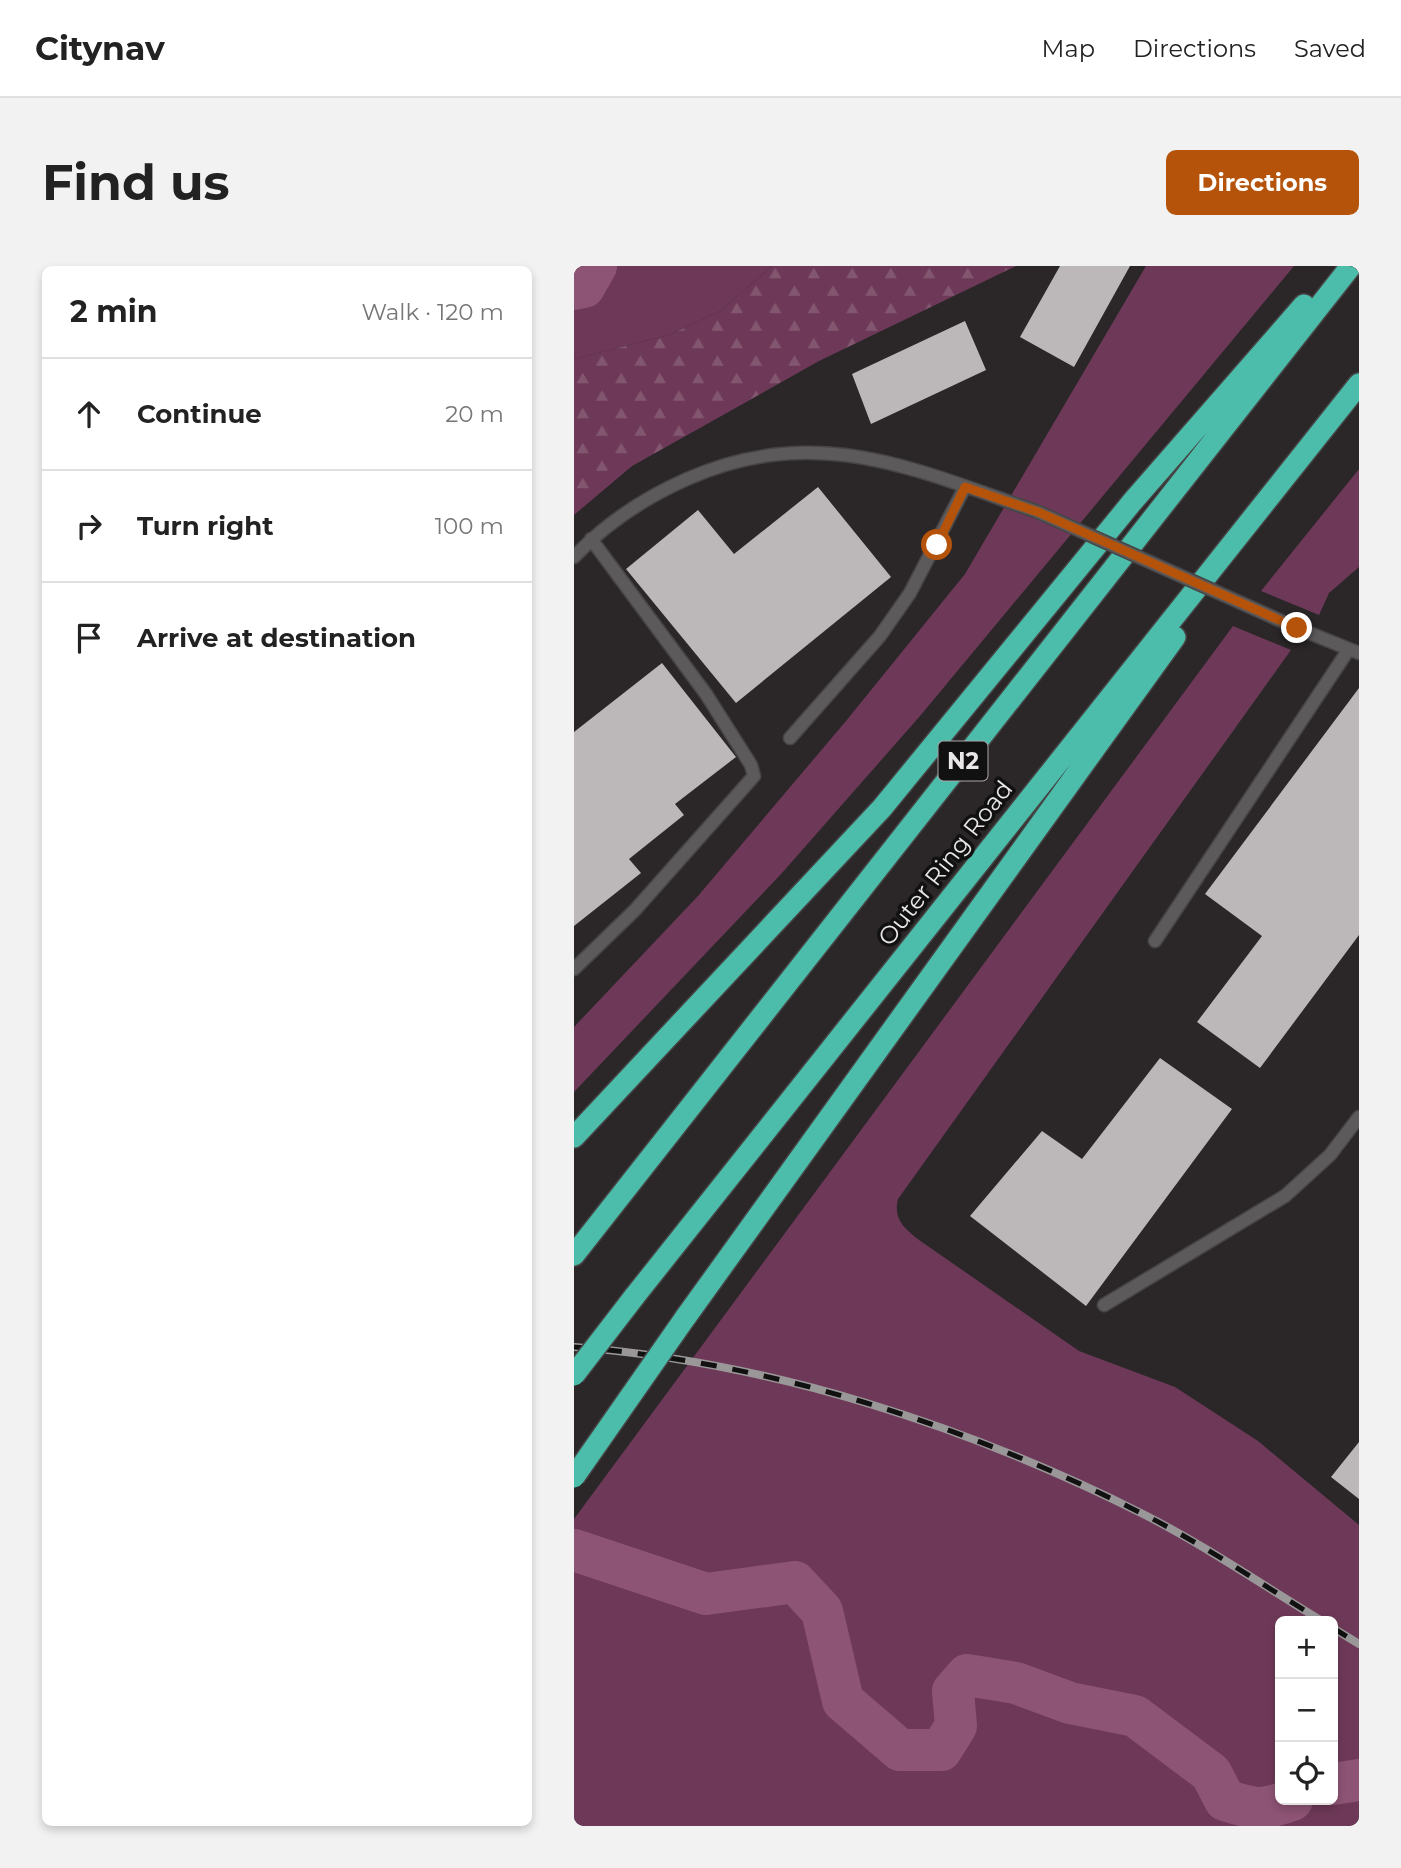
<!DOCTYPE html>
<html lang="en">
<head>
<meta charset="utf-8">
<style>
  :root { --surface:#fff; --page:#f2f2f2; --text:#222; --muted:#767676; --line:#e0e0e0; --accent:#b45309 }
  body { margin:0; font-family:Montserrat,sans-serif; background:var(--page); color:var(--text) }
  .controls { position:absolute; right:21px; bottom:21px; display:grid; overflow:hidden; border-radius:10px; box-shadow:0 4px 10px #0003 }
  .controls button { width:63px; height:63px; display:grid; place-items:center; padding:0; border:0; border-bottom:2px solid var(--line); background:var(--surface); color:var(--text); font:35px sans-serif }
  .stop { position:absolute; width:21px; height:21px; margin:-16px; border:5px solid #b45309; border-radius:50%; background:#fff }
  .stop.end { background:#b45309; border-color:#fff; box-shadow:0 2px 7px #0008 }
  .list { margin:0; padding:0; list-style:none }
  h2 { display:flex; justify-content:space-between; align-items:center; height:91px; margin:0; padding:0 28px; font-size:30px }
  h2 small { font-size:23px; font-weight:400; color:var(--muted) }
  .list li { display:grid; grid-template-columns:46px 1fr auto; gap:21px; align-items:center; box-sizing:border-box; height:112px; padding:0 28px; border-top:2px solid var(--line) }
  .list b { display:block; font-size:26px; white-space:nowrap }
  .list em { font-size:23px; font-style:normal; color:var(--muted) }
  .icon { flex:none; width:38px; height:38px; fill:none; stroke:currentColor; stroke-width:2; stroke-linecap:round; stroke-linejoin:round }
  .map { position:relative; flex:none; width:785px; height:1560px; overflow:hidden; border-radius:10px }
  header { display:flex; align-items:center; gap:42px; box-sizing:border-box; height:98px; padding:0 35px; background:var(--surface); border-bottom:2px solid var(--line) }
  header strong { font-size:33px }
  nav { display:flex; gap:38px; margin-inline-start:auto; font-size:24px }
  .intro { display:flex; align-items:center; justify-content:space-between; box-sizing:border-box; height:168px; padding:0 42px }
  h1 { margin:0; font-size:49px }
  .button { padding:18px 32px; border-radius:10px; background:var(--accent); color:#fff; font-size:24px; font-weight:700 }
  main { display:flex; gap:42px; padding:0 42px }
  aside { flex:1; background:var(--surface); border-radius:10px; box-shadow:0 4px 10px #0003 }
  .map>svg:first-child { display:block }
</style>
</head>
<body>
<header>
<strong>Citynav</strong>
<nav><a>Map</a><a>Directions</a><a>Saved</a></nav>
</header>
<div class="intro"><h1>Find us</h1><a class="button">Directions</a></div>
<main>
<aside>
<h2>2 min<small>Walk · 120 m</small></h2>
<ul class="list">
<li><svg class="icon" aria-label="ahead" viewBox="0 0 24 24"><path d="M12 20V5M6 11l6-6 6 6"/></svg><div><b>Continue</b></div><em>20 m</em></li>
<li><svg class="icon" aria-label="right" viewBox="0 0 24 24"><path d="M7 20v-9h11M14 6l5 5-5 5"/></svg><div><b>Turn right</b></div><em>100 m</em></li>
<li><svg class="icon" aria-label="arrive" viewBox="0 0 24 24"><path d="M6 21V4h12l-3 4 3 4H6"/></svg><div><b>Arrive at destination</b></div></li>
</ul>
</aside>
<div class="map">
<svg width="785" height="1560" viewBox="0 0 785 1560">
  <defs>
    <pattern id="forest-firs" width="22" height="20" patternUnits="userSpaceOnUse" patternTransform="scale(1.75)"><rect width="22" height="20" fill="#6e3958"/><path d="M5 1l3.5 6h-7zM16 11l3.5 6h-7z" fill="#835670"/></pattern>
  </defs>
  <rect width="100%" height="100%" fill="#2b2729"/>
  <path fill="#6e3958" fill-rule="evenodd" d="M0 0H198L146 45 95 69 0 93Z
    M572 0H720L346 450 208 607 0 826V761L124 630 272 455 391 308Z
    M785 203V301L755 327 745 349 687 325Z
    M659 360 717 384 324 933C319 953 330 962 345 974L505 1085 601 1121 684 1175 785 1259V1560H0V1253ZM706 1355H759V1534H706Z"/>
  <path fill="url(#forest-firs)" d="M198 0H442L245 95 58 200 0 249V93L95 69 146 45Z"/>
  <g fill="none" stroke-linecap="round" stroke-linejoin="round">
    <path stroke="#8e5475" stroke-width="42" d="M0 23 10 21 22 0
      M0 1284 132 1328 221 1316 248 1345 269 1435 326 1484H367L382 1460 379 1425 393 1409 442 1417 496 1437 561 1450 637 1507 651 1534C681 1544 688 1545 718 1534
      M759 1518 785 1514"/>
  </g>
  <path fill="#bcb8ba" d="M486 0H556L500 101 446 71Z
    M391 55 412 104 297 158 278 108Z
    M244 221 317 311 162 437 52 303 124 244 160 288Z
    M88 397 162 491 101 538 110 549 55 593 67 607 0 660V466Z
    M785 422V669L686 802 623 756 688 670 631 628Z
    M586 792 658 843 512 1040 396 950 468 865 508 893Z
    M785 1176V1233L757 1211Z"/>
  <g fill="none" stroke-linecap="round" stroke-linejoin="round">
    <defs>
      <path id="service" d="M0 291C33 256 70 232 113 213 243 156 340 203 464 246
        M723 362 785 387
        M216 472 306 370 336 327 391 221
        M581 675 775 383
        M0 703 61 644 180 510 177 499 132 428 17 273
        M530 1039 711 930 756 889 785 851"/>
      <path id="motorway" d="M0 871 308 542 559 235 730 39
        M0 989 777 0
        M60 1031 785 118
        M111 1052 601 371"/>
    </defs>
    <use href="#service" stroke="#464445" stroke-width="15"/>
    <use href="#motorway" stroke="#464445" stroke-width="24"/>
    <use href="#service" stroke="#5d5a5c" stroke-width="12"/>
    <use href="#motorway" stroke="#4bbdaa" stroke-width="21"/>
    <defs>
      <path id="rail" d="M0 1081C198 1096 394 1160 571 1249 632 1280 690 1320 748 1355
        M759 1362 785 1378"/>
    </defs>
    <use href="#rail" stroke="#9a9798" stroke-width="8"/>
    <use href="#rail" stroke="#121111" stroke-width="5" stroke-dasharray="16" stroke-linecap="butt"/>
    <defs>
      <path id="service-bridge" d="M464 246 723 362"/>
      <path id="motorway-bridge" d="M0 1109 60 1031
        M0 1211 111 1052"/>
    </defs>
    <use href="#service-bridge" stroke="#464445" stroke-width="15" stroke-linecap="butt"/>
    <use href="#motorway-bridge" stroke="#464445" stroke-width="24" stroke-linecap="butt"/>
    <use href="#service-bridge" stroke="#5d5a5c" stroke-width="12"/>
    <use href="#motorway-bridge" stroke="#4bbdaa" stroke-width="21"/>
  </g>
  <g fill="none" stroke-linecap="round" stroke-linejoin="round">
    <path stroke="#b45309" stroke-width="9" d="M363 279 391 221 464 246 723 362"/>
  </g>
  <g text-anchor="middle" dominant-baseline="central" stroke-width="7" stroke-linejoin="round" paint-order="stroke">
    <rect fill="#121111" stroke="#a8a7a8" stroke-width="2" x="364.5" y="475.5" width="49" height="39" rx="5"/>
    <g font-size="23" font-weight="bold" fill="#e9e7e8">
      <text x="389" y="495">N2</text>
    </g>
    <g font-size="24" fill="#e9e7e8" stroke="#121111">
      <text transform="translate(371 597) rotate(-52)">Outer Ring Road</text>
    </g>
  </g>
</svg>
<div class="controls">
<button>+</button>
<button>−</button>
<button><svg class="icon" aria-label="locate" viewBox="0 0 24 24"><circle cx="12" cy="12" r="6"/><path d="M12 2v4M12 18v4M2 12h4M18 12h4"/></svg></button>
</div>
<div class="stop" style="left:363px;top:279px"></div>
<div class="stop end" style="left:723px;top:362px"></div>
</div>
</main>
</body>
</html>
